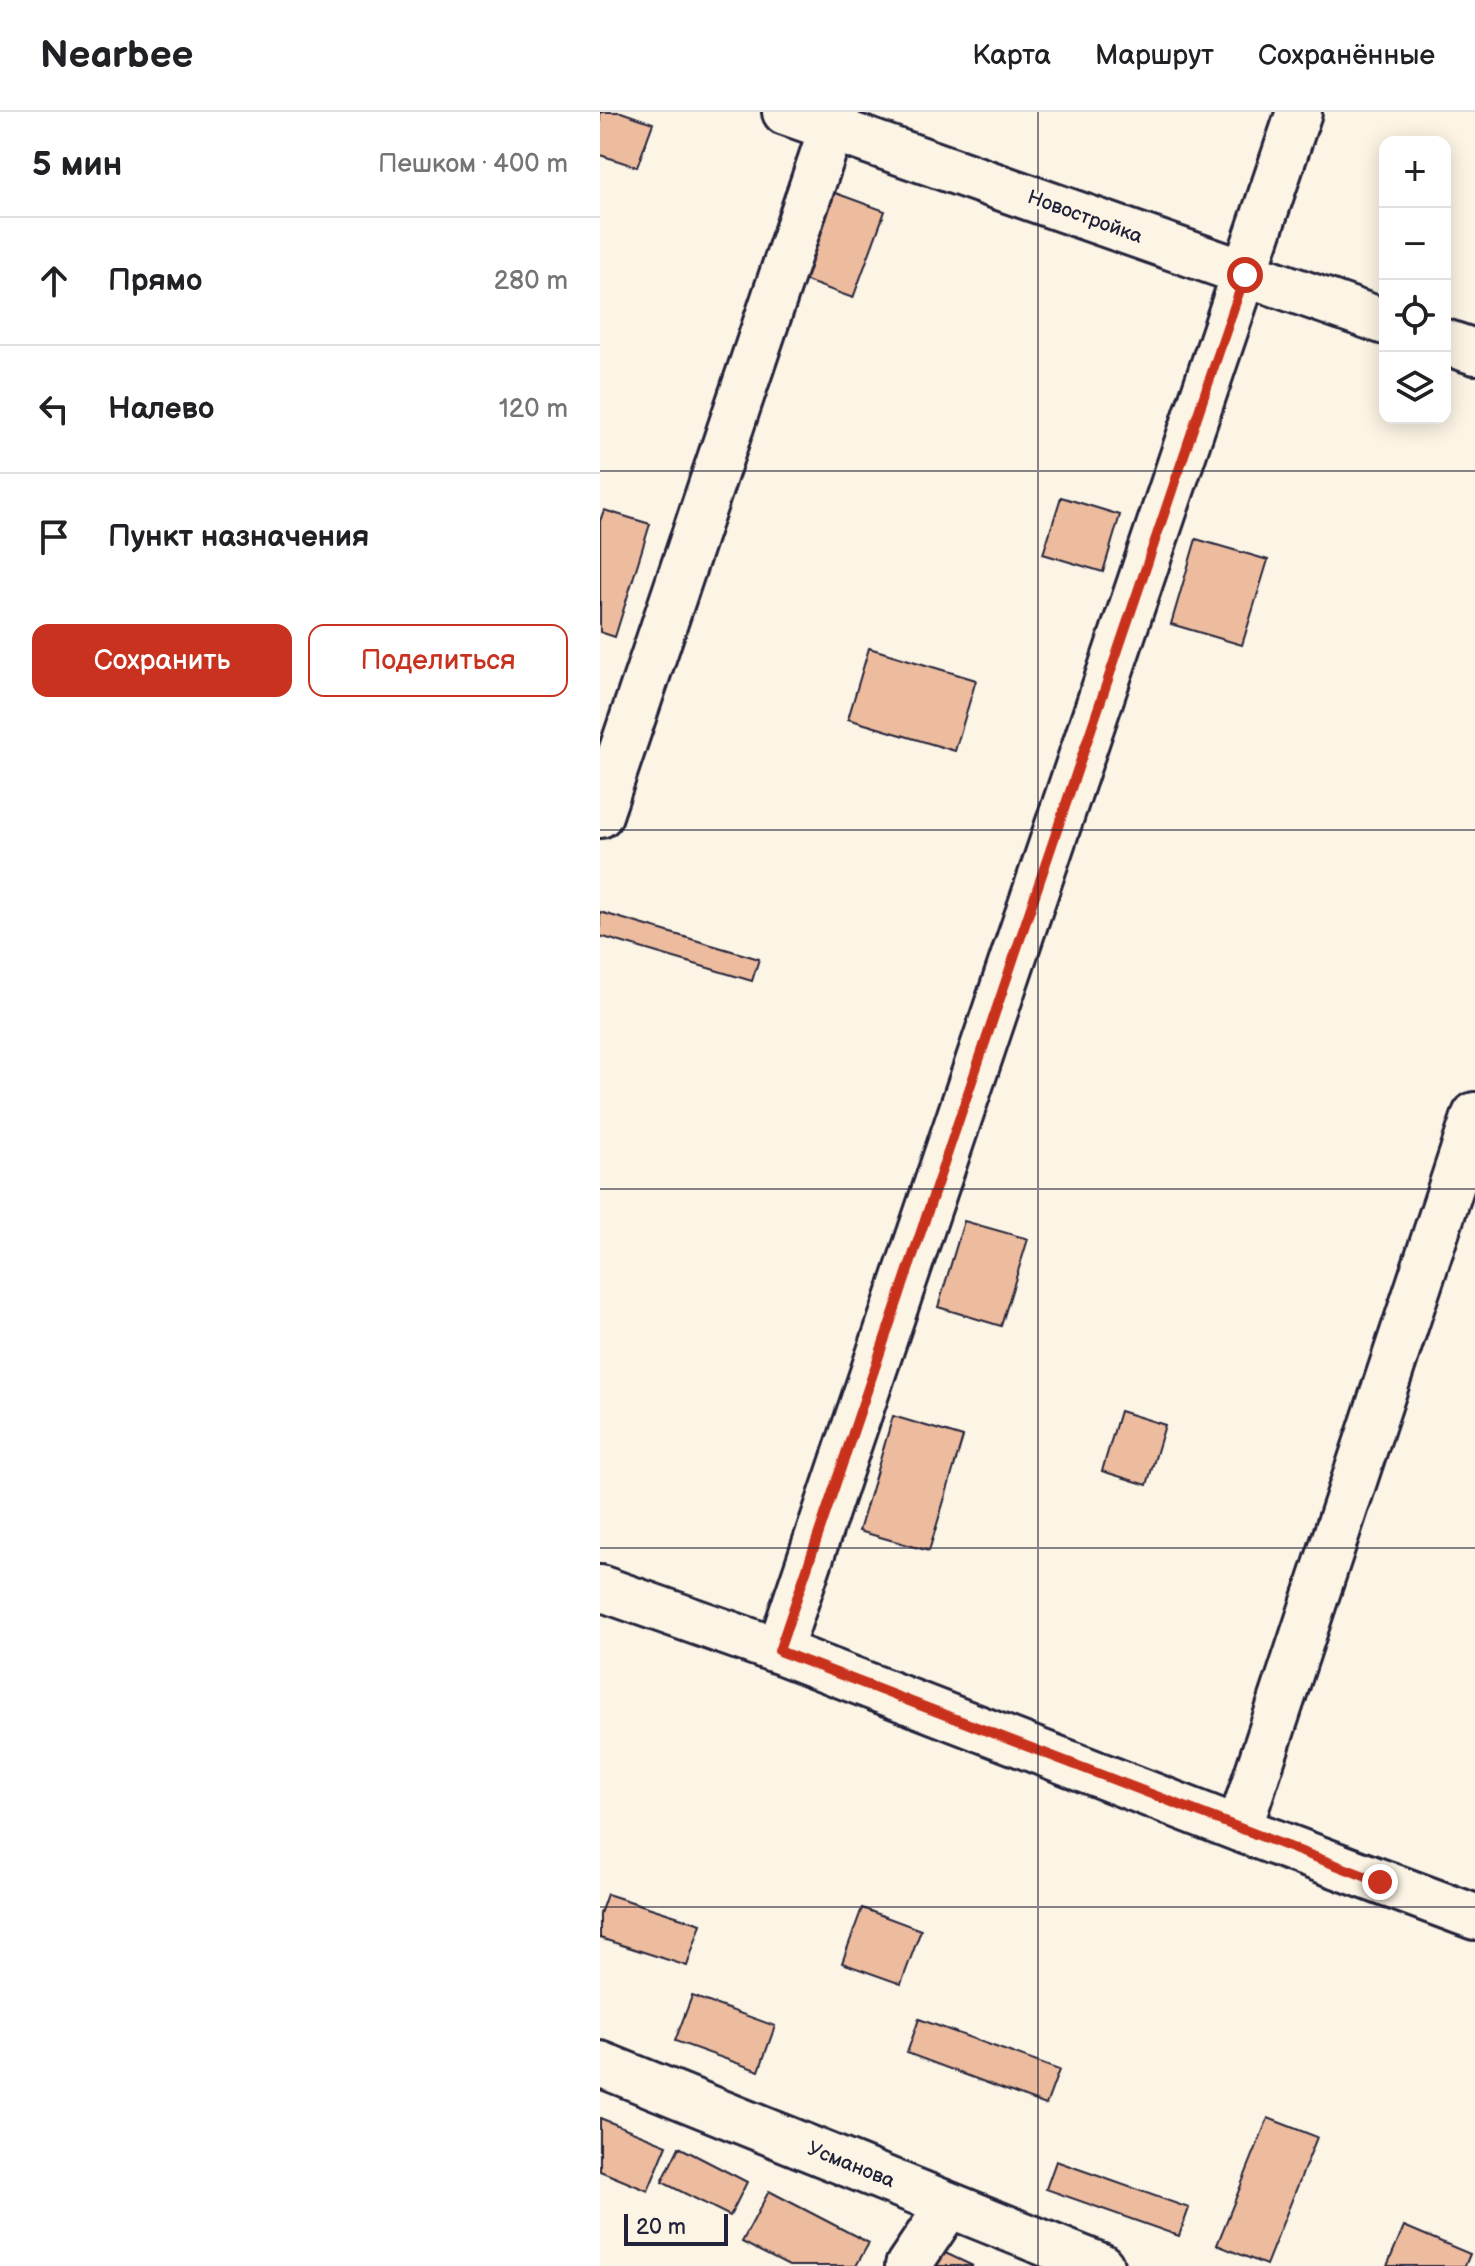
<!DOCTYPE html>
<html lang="ru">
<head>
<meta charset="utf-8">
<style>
  :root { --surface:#fff; --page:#f6f6f6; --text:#202124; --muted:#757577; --line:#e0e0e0; --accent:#c8321e }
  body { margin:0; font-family:"Balsamiq Sans",sans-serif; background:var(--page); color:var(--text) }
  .controls { position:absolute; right:24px; top:24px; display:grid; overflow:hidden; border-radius:16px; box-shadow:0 4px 20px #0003 }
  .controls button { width:72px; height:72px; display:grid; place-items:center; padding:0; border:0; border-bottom:2px solid var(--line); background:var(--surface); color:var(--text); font:40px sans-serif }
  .scale { position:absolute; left:24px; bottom:20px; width:104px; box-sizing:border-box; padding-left:8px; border:4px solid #22223b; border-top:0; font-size:22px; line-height:28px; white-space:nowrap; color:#22223b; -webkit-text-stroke:6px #fcf5e5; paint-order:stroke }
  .stop { position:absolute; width:24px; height:24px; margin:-18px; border:6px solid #c8321e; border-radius:50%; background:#fff }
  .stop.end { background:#c8321e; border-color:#fff; box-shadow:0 2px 8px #0008 }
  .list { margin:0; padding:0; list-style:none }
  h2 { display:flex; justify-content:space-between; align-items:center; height:104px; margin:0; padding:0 32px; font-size:34px }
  h2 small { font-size:26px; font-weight:400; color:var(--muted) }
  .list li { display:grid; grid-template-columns:52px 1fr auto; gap:24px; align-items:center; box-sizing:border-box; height:128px; padding:0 32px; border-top:2px solid var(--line) }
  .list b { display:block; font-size:30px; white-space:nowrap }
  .list em { font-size:26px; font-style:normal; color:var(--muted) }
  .actions { display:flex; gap:16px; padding:24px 32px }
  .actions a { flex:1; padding:18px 0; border:2px solid var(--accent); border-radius:16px; text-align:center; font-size:28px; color:var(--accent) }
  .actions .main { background:var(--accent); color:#fff }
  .icon { flex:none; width:44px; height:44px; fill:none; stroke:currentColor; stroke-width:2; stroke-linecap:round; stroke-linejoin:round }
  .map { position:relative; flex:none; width:875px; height:2154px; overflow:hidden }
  header { display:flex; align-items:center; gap:48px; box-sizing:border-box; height:112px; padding:0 40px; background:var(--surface); border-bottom:2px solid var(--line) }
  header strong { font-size:38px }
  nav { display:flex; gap:44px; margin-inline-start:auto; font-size:28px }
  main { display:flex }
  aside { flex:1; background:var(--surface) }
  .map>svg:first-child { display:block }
</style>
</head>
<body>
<header>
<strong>Nearbee</strong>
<nav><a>Карта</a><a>Маршрут</a><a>Сохранённые</a></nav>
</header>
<main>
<aside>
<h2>5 мин<small>Пешком · 400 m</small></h2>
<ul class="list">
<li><svg class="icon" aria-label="ahead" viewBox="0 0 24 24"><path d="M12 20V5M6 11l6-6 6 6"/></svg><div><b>Прямо</b></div><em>280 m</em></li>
<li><svg class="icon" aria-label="left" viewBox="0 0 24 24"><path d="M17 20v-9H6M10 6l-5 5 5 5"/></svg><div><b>Налево</b></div><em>120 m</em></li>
<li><svg class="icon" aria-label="arrive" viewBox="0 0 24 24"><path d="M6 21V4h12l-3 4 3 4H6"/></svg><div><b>Пункт назначения</b></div></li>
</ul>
<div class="actions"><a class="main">Сохранить</a><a>Поделиться</a></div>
</aside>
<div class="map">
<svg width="875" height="2154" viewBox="0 0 875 2154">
  <rect width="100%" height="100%" fill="#fcf5e5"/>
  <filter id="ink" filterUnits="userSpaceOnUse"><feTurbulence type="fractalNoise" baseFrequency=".0125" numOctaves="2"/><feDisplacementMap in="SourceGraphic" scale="16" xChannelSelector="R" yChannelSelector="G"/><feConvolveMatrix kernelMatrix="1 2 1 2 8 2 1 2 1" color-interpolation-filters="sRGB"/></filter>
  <g filter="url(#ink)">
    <path fill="#edbc9e" stroke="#22223b" stroke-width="2" d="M0 0H21L53 11 37 55 0 43Z
      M227 78 285 99 253 186 195 165Z
      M461 385 520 403 503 460 443 442Z
      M4 398 50 412 15 525 0 520V409Z
      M596 427 668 448 642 533 571 512Z
      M269 536 376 568 355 639 248 607Z
      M0 800 159 847 152 869 0 824Z
      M364 1109 428 1127 401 1214 338 1195Z
      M520 1299 565 1313 547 1373 502 1359Z
      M293 1304 363 1325 329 1439 259 1419Z
      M7 1782 101 1812 87 1854 0 1826V1802Z
      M262 1796 321 1818 301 1872 242 1851Z
      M92 1884 175 1914 159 1959 75 1929Z
      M319 1907 459 1958 446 1993 307 1941Z
      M0 2006 67 2033 48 2079 0 2059Z
      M668 2006 717 2025 666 2153 617 2133Z
      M79 2035 147 2070 130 2104 62 2070Z
      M456 2049 589 2096 579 2124 446 2077Z
      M169 2079 269 2131 256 2154H189L142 2130Z
      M804 2114 870 2142 865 2154H787Z
      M341 2139 373 2154H334Z"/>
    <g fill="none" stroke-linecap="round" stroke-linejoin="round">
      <defs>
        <path id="minor" d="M185 0 785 210
          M845 230 875 240
          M0 703 237 0
          M0 1476 179 1539 639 1717 875 1805
          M179 1539 699 0
          M639 1717 875 1003
          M0 1952 501 2154
          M308 2154 349 2093"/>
      </defs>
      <use href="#minor" stroke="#22223b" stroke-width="50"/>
      <use href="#minor" stroke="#fcf5e5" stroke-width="44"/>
    </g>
  </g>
  <g fill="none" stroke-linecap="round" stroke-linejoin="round" filter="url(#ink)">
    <path stroke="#c8321e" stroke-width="10" d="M645 163 179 1539 780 1770"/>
  </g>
  <path fill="none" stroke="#22223b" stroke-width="2" stroke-opacity="0.55" d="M438 0V2154M0 359H875M0 718H875M0 1077H875M0 1436H875M0 1795H875"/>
  <g text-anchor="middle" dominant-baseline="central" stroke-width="6" stroke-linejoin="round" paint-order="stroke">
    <g font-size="20" fill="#22223b" stroke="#fcf5e5">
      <text transform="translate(485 105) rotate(20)">Новостройка</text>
      <text transform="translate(251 2053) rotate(22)">Усманова</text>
    </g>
  </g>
</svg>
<div class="controls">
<button>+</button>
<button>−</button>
<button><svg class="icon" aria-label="locate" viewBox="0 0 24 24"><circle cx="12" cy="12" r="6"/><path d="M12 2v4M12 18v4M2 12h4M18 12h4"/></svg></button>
<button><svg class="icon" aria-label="layers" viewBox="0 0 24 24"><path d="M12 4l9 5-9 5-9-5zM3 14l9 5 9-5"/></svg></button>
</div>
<div class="scale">20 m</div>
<div class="stop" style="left:645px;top:163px"></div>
<div class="stop end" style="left:780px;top:1770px"></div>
</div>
</main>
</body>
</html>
